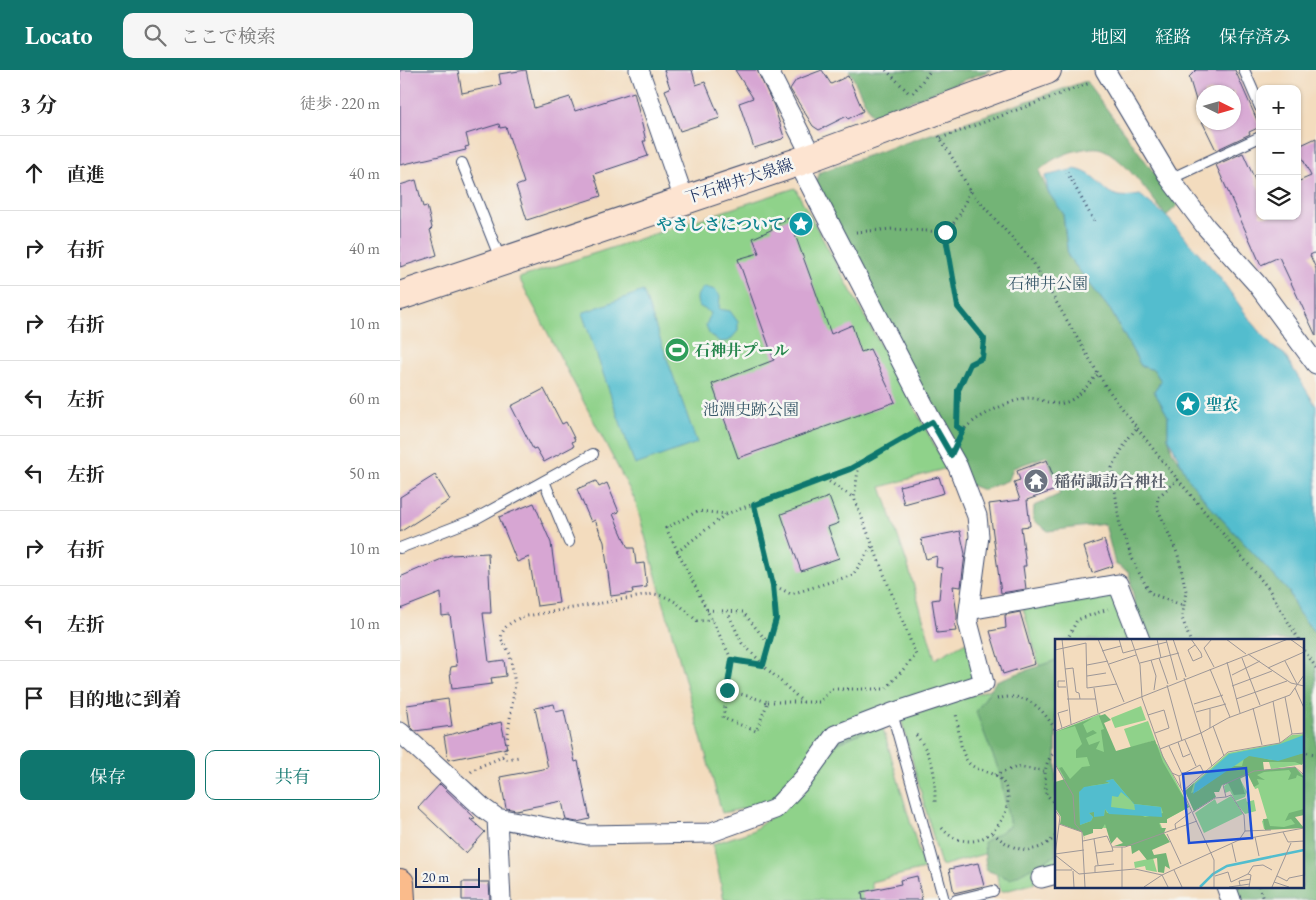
<!DOCTYPE html>
<html lang="ja">
<head>
<meta charset="utf-8">
<style>
  :root { --surface:#fff; --page:#f6f6f6; --text:#222; --muted:#767676; --line:#e0e0e0; --accent:#0f766e }
  body { margin:0; font-family:"EB Garamond","Noto Serif JP",serif; background:var(--page); color:var(--text) }
  .controls { position:absolute; right:15px; top:15px; display:grid; overflow:hidden; border-radius:10px; box-shadow:0 1px 4px #0004 }
  .controls button { width:45px; height:45px; display:grid; place-items:center; padding:0; border:0; border-bottom:1px solid var(--line); background:var(--surface); color:var(--text); font:25px sans-serif }
  .compass { position:absolute; left:796px; top:15px; width:45px; height:45px; border-radius:50%; background:var(--surface); box-shadow:0 1px 4px #0004; rotate:95deg }
  .scale { position:absolute; left:15px; bottom:12px; width:65px; box-sizing:border-box; padding-left:5px; border:2px solid #1b2f5e; border-top:0; font-size:14px; line-height:18px; white-space:nowrap; color:#1b2f5e; -webkit-text-stroke:4px #f6f6f2; paint-order:stroke }
  .stop { position:absolute; width:15px; height:15px; margin:-11px; border:4px solid #0f766e; border-radius:50%; background:#fff }
  .stop.end { background:#0f766e; border-color:#fff; box-shadow:0 1px 5px #0008 }
  .list { margin:0; padding:0; list-style:none }
  h2 { display:flex; justify-content:space-between; align-items:center; height:65px; margin:0; padding:0 20px; font-size:21px }
  h2 small { font-size:16px; font-weight:400; color:var(--muted) }
  .list li { display:grid; grid-template-columns:32px 1fr auto; gap:15px; align-items:center; box-sizing:border-box; height:75px; padding:0 20px; border-top:1px solid var(--line) }
  .list b { display:block; font-size:19px; white-space:nowrap }
  .list em { font-size:16px; font-style:normal; color:var(--muted) }
  .actions { display:flex; gap:10px; padding:15px 20px }
  .actions a { flex:1; padding:11px 0; border:1px solid var(--accent); border-radius:10px; text-align:center; font-size:18px; color:var(--accent) }
  .actions .main { background:var(--accent); color:#fff }
  .icon { flex:none; width:28px; height:28px; fill:none; stroke:currentColor; stroke-width:2; stroke-linecap:round; stroke-linejoin:round }
  .map { position:relative; flex:none; width:916px; height:830px; overflow:hidden }
  header { display:flex; align-items:center; gap:30px; box-sizing:border-box; height:70px; padding:0 25px; background:var(--accent); color:#fff }
  header strong { font-size:24px }
  nav { display:flex; gap:28px; margin-inline-start:auto; font-size:18px }
  .search { width:350px; height:45px; background:var(--page); display:flex; align-items:center; gap:12px; box-sizing:border-box; padding:0 18px; border-radius:10px; color:var(--muted); font-size:19px }
  main { display:flex }
  aside { flex:1; background:var(--surface) }
  .map>svg:first-child { display:block }
</style>
</head>
<body>
<header>
<strong>Locato</strong>
<div class="search"><svg class="icon" aria-label="search" viewBox="0 0 24 24"><circle cx="10" cy="10" r="6"/><path d="M15 15l6 6"/></svg>ここで検索</div>
<nav><a>地図</a><a>経路</a><a>保存済み</a></nav>
</header>
<main>
<aside>
<h2>3 分<small>徒歩 · 220 m</small></h2>
<ul class="list">
<li><svg class="icon" aria-label="ahead" viewBox="0 0 24 24"><path d="M12 20V5M6 11l6-6 6 6"/></svg><div><b>直進</b></div><em>40 m</em></li>
<li><svg class="icon" aria-label="right" viewBox="0 0 24 24"><path d="M7 20v-9h11M14 6l5 5-5 5"/></svg><div><b>右折</b></div><em>40 m</em></li>
<li><svg class="icon" aria-label="right" viewBox="0 0 24 24"><path d="M7 20v-9h11M14 6l5 5-5 5"/></svg><div><b>右折</b></div><em>10 m</em></li>
<li><svg class="icon" aria-label="left" viewBox="0 0 24 24"><path d="M17 20v-9H6M10 6l-5 5 5 5"/></svg><div><b>左折</b></div><em>60 m</em></li>
<li><svg class="icon" aria-label="left" viewBox="0 0 24 24"><path d="M17 20v-9H6M10 6l-5 5 5 5"/></svg><div><b>左折</b></div><em>50 m</em></li>
<li><svg class="icon" aria-label="right" viewBox="0 0 24 24"><path d="M7 20v-9h11M14 6l5 5-5 5"/></svg><div><b>右折</b></div><em>10 m</em></li>
<li><svg class="icon" aria-label="left" viewBox="0 0 24 24"><path d="M17 20v-9H6M10 6l-5 5 5 5"/></svg><div><b>左折</b></div><em>10 m</em></li>
<li><svg class="icon" aria-label="arrive" viewBox="0 0 24 24"><path d="M6 21V4h12l-3 4 3 4H6"/></svg><div><b>目的地に到着</b></div></li>
</ul>
<div class="actions"><a class="main">保存</a><a>共有</a></div>
</aside>
<div class="map">
<svg width="916" height="830" viewBox="0 0 916 830">
  <rect width="100%" height="100%" fill="#f6f6f2"/>
  <filter id="ink" filterUnits="userSpaceOnUse"><feTurbulence type="fractalNoise" baseFrequency=".02" numOctaves="2"/><feDisplacementMap in="SourceGraphic" scale="10" xChannelSelector="R" yChannelSelector="G"/><feConvolveMatrix kernelMatrix="1 2 1 2 8 2 1 2 1" color-interpolation-filters="sRGB"/></filter>
  <filter id="wash" filterUnits="userSpaceOnUse"><feTurbulence type="fractalNoise" baseFrequency=".0096" numOctaves="4" result="noise"/><feDisplacementMap in="SourceGraphic" scale="20" xChannelSelector="R" yChannelSelector="G"/><feGaussianBlur stdDeviation="1.12" result="paint"/><feColorMatrix in="noise" values="0 0 0 0 0 0 0 0 0 0 0 0 0 0 0 0 0 1.4 0 .05"/><feComposite in="paint" operator="in"/></filter>
  <g filter="url(#wash)">
    <rect width="100%" height="100%" fill="#f3dcbe"/>
    <path fill="#8fd28a" stroke="#558074" d="M395 118 547 398 481 417 508 496 535 589 566 572 574 601 571 611 413 685 371 733 322 743 235 430 119 208Z
      M711 522 731 570H656V794L633 802 635 813 601 822 591 782 541 796 501 649 641 602 623 538Z
      M482 655 524 799 471 812 475 830H324L313 774 352 761 382 739 437 672Z"/>
    <path fill="#73b476" stroke="#47726a" d="M449 0H591L472 46Z
      M686 11 778 135 766 146C753 129 719 81 698 78 690 77 679 80 671 82 657 87 649 91 639 101L648 122 663 143 668 186 711 241 741 296 754 300 761 311 754 321 768 346V367L772 381 808 434 889 522 898 542 916 564V830H828V816H902V570H741L729 502 715 494 705 454 648 461 633 450 634 436 660 424 647 386 613 398 609 410 583 420 570 415 415 115 420 102Z
      M656 590V785L610 809 586 800 584 772 610 756 599 701 576 642 596 611Z"/>
    <path fill="#52bdce" stroke="#367696" d="M675 99C708 106 697 133 740 125L766 146 818 205 848 247 872 276 884 284 916 336V564L898 542 889 522 808 434 788 408 768 367V346L754 321 761 311 754 300 741 296 711 241 668 186 663 143 648 122 645 106Z
      M305 217 315 220 320 226 319 239 330 241 338 252V261L329 271 320 272 309 264 306 255 311 243 299 236C295 229 297 222 305 217Z
      M243 221 297 373 235 395 182 243Z"/>
    <g id="blocks">
      <path fill="#d7a6d3" fill-rule="evenodd" d="M0 0H58L62 23 101 15 99 4 126 0 134 38 170 27 175 41 234 22 246 71H243L248 86 194 104 201 126 127 150 116 116 124 113 106 57 100 58 99 54 66 64 69 76 65 77 66 80 0 95Z
        M264 0H292L296 15 305 12 320 48 280 61 265 20 270 18Z
        M335 0H357L374 36 384 67 382 69 354 78 339 33 353 28Z
        M422 0 431 14 448 6 463 41 448 49 447 46 419 60 413 56 390 19 396 10Z
        M796 0H835L860 57 849 62 850 64 816 80 796 39 798 37 789 7ZM804 22H834V52H804Z
        M916 68V182L910 185 916 199V266L879 187 861 195 816 95 843 83 860 121V146H897V112L911 106 897 77Z
        M16 110 23 137 27 136 32 158 30 160 37 185 0 197V115Z
        M389 148 431 264 452 255 461 282 470 279 495 332 338 388 312 314 374 290 338 189 359 183 353 168 373 159 371 156Z
        M144 319 162 354 166 352 175 370 172 372 174 376 144 392 136 378 133 379 111 336Z
        M647 390 658 419 627 430 630 456 621 457 626 496H623L626 519 601 523 589 434 620 430 614 412 620 410 617 401Z
        M35 405 50 430 0 462V427Z
        M539 407 544 423 504 434 499 416Z
        M196 411 199 417 207 413 219 442 213 444 228 478H234L236 494 244 493 247 517 232 519 233 523 211 526 204 472 195 450 191 452 177 419Z
        M429 427 439 453 428 457 439 488 401 501 381 444Z
        M134 433 151 473 159 533 137 536 129 487 117 492 99 447Z
        M560 461 565 484 561 517 553 516 557 544V550L554 551 556 561 537 563 532 530 539 529 542 498 536 497 537 486 526 489 521 469Z
        M704 470 713 496 692 503 684 477Z
        M88 483 91 543H83L89 592 104 590 106 606 91 608 92 614 52 619 50 602 51 597 57 596 50 545 42 546 41 523 0 539V507L51 485Z
        M620 542 635 594 603 604 590 561 606 558 605 545Z
        M48 629 52 656 15 661 10 656 7 635Z
        M154 634 156 642 164 640 175 692 178 691 190 749 177 752 166 750 162 731 116 740 106 738 100 707 148 698 135 638Z
        M101 652 107 678 48 690 44 666Z
        M40 714 75 748 70 749 85 762 66 783 18 738Z
        M578 793 584 816 554 823 549 799Z
        M517 806 522 830H463L462 822 501 814 500 810Z
        M62 812H89L90 830H62Z"/>
    </g>
  </g>
  <g filter="url(#ink)">
    <use href="#blocks" fill-opacity="0" stroke="#3b496c" stroke-width="1"/>
    <g fill="none" stroke-linecap="round" stroke-linejoin="round">
      <defs>
        <path id="lane" d="M844 0 860 37
          M62 93 101 191
          M770 109 860 67
          M144 411 169 472
          M0 478 75 449 193 384
          M492 643 544 830
          M556 830 593 821"/>
        <path id="street" d="M239 0 284 129
          M368 0 412 87
          M705 0 770 109 806 157 857 214 916 294
          M398 92 532 351 558 397 577 446 579 466 569 540 718 514 740 570
          M0 662 83 738 97 748 187 765 309 763 375 739 404 708 435 665 492 643 584 613 568 552 569 540
          M97 748 101 830
          M641 808 656 804
          M826 816 831 830"/>
        <path id="secondary" d="M0 226 398 92 647 0"/>
        <path id="primary" d="M0 813 1 830"/>
      </defs>
      <use href="#lane" stroke="#3b496c" stroke-width="12"/>
      <use href="#street" stroke="#3b496c" stroke-width="21"/>
      <use href="#secondary" stroke="#3b496c" stroke-width="30"/>
      <use href="#primary" stroke="#3b496c" stroke-width="30"/>
      <path stroke="#3b496c" stroke-width="3" stroke-dasharray="1 4" stroke-linecap="butt" d="M486 0 510 24
        M513 23 531 0
        M539 66 556 94 570 121 631 189 706 317 760 388 868 518 899 570
        M541 68 690 13
        M667 102 695 153
        M456 162 493 159 545 162
        M557 353 559 320 570 294 582 288 585 269 558 237 545 162H547L560 144 570 121
        M736 359 727 370 712 398 720 457 735 495 750 523 784 536
        M562 362C570 349 614 328 629 328 641 328 652 336 663 333 678 330 688 314 698 304
        M425 409 454 428
        M778 409 758 427 757 437 778 485 786 521 782 548 790 570
        M354 435 373 515 391 524 453 505 472 476
        M277 482 325 445
        M373 516 376 549 363 595 403 632
        M307 540 343 542 369 574
        M327 541 342 573 363 594
        M667 570 677 550 708 539
        M902 576 916 598
        M332 590 363 595
        M327 620 368 632 356 661 323 648 332 590 266 458 298 441 326 444 450 399 516 361
        M597 629C626 621 642 637 656 661
        M368 632H420L431 619H486L516 585 454 428 459 394
        M516 665C535 689 535 704 535 733
        M656 681C642 693 645 708 646 724L656 735
        M902 682 916 684
        M102 687 107 689 119 687
        M71 702C81 693 95 693 105 684L115 614 110 584 101 569C102 556 111 553 121 547L254 524C274 527 283 538 297 551L312 550
        M595 705 617 697 644 701
        M542 758C550 768 559 771 572 771 597 769 620 731 601 710 593 700 576 702 568 692 559 680 559 658 556 644
        M593 763C613 782 635 787 656 766
        M859 816 863 830"/>
      <use href="#lane" stroke="#fff" stroke-width="10"/>
      <use href="#street" stroke="#fff" stroke-width="19"/>
      <use href="#secondary" stroke="#fde4d1" stroke-width="28"/>
      <use href="#primary" stroke="#fabb8b" stroke-width="28"/>
    </g>
  </g>
  <g fill="none" stroke-linecap="round" stroke-linejoin="round" filter="url(#ink)">
    <path stroke="#0f766e" stroke-width="6" d="M327 620 332 590 363 595 376 549 373 515 354 435 450 399 532 352 551 385 563 360 557 357 558 320 570 294 582 288 584 269 558 237 545 162"/>
  </g>
  <defs>
    <symbol id="sight-disc" viewBox="-11 -11 22 22"><circle r="9.5" fill="#0f9aa8" stroke="#f6f6f2"/><path d="M0-6L1.8-2.2L6-1.7L2.9 1.2L3.7 5.4L0 3.3L-3.7 5.4L-2.9 1.2L-6-1.7L-1.8-2.2Z" fill="#fff"/></symbol>
    <symbol id="stadium-disc" viewBox="-11 -11 22 22"><circle r="9.5" fill="#2e9e5b" stroke="#f6f6f2"/><path d="M0-5a6.5 5 0 1 0 0 10a6.5 5 0 1 0 0-10ZM-3.5-1.8h7v3.6h-7Z" fill="#fff"/></symbol>
    <symbol id="temple-disc" viewBox="-11 -11 22 22"><circle r="9.5" fill="#6b7280" stroke="#f6f6f2"/><path d="M0-6L5-2H3V0L6.5 2.5H4V6H1.5V3h-3V6H-4V2.5H-6.5L-3 0V-2H-5Z" fill="#fff"/></symbol>
  </defs>
  <g fill-rule="evenodd">
    <use href="#sight-disc" x="387" y="140" width="28" height="28"/>
    <use href="#stadium-disc" x="263" y="266" width="28" height="28"/>
    <use href="#sight-disc" x="774" y="320" width="28" height="28"/>
    <use href="#temple-disc" x="622" y="397" width="28" height="28"/>
  </g>
  <g text-anchor="middle" dominant-baseline="central" stroke-width="5" stroke-linejoin="round" paint-order="stroke">
    <g font-size="16" fill="#1b2f5e" stroke="#f6f6f2">
      <text transform="translate(339 111) rotate(-18)">下石神井大泉線</text>
    </g>
    <g font-size="16" font-weight="bold" fill="#0d838f" stroke="#f6f6f2" text-anchor="end">
      <text x="384" y="154">やさしさについて</text>
      <text x="806" y="334" text-anchor="start">聖衣</text>
    </g>
    <g font-size="16" fill="#385869" stroke="#f6f6f2">
      <text x="648" y="213">石神井公園</text>
      <text x="351" y="339">池淵史跡公園</text>
    </g>
    <g font-size="16" font-weight="bold" fill="#27864d" stroke="#f6f6f2" text-anchor="start">
      <text x="294" y="280">石神井プール</text>
    </g>
    <g font-size="16" font-weight="bold" fill="#5b616d" stroke="#f6f6f2" text-anchor="start">
      <text x="654" y="411">稲荷諏訪合神社</text>
    </g>
  </g>
  <g transform="translate(655 569)">
    <rect width="249" height="249" fill="#f3dcbe"/>
    <path d="M86 67 91 81 60 89 56 79ZM45 75 61 117 102 105 134 168 105 184 108 191 22 188 19 161 0 124V93ZM93 82 100 101 76 109 69 90ZM249 95V125L216 130 214 123H208V131L240 129 249 137V173L238 178 245 187 209 190 207 182 212 179 203 149 200 150 194 135 185 140 192 153 190 158 180 162 175 152 170 154 169 147 174 143 163 147 139 172 130 152 173 114 225 104 237 96ZM176 157 188 175 149 194 140 174 160 160 162 165ZM191 159 192 163 199 161 201 172 190 175 180 163ZM98 219 102 233 91 231 90 227 80 229 79 223Z" fill="#8fd28a"/>
    <path d="M50 75 56 81 49 84 61 112 100 101 108 123 134 168 112 180V184H104L106 189H111L109 194 115 203 97 211 99 216 111 214 115 230 110 227 109 234 103 233 102 219 92 221 84 211 77 215 76 207H59L68 204 62 198 56 205 50 185 47 190H38V194L29 197 30 201 27 193 5 185 6 178 0 169V143L10 140 4 129 7 128 15 140 27 128 35 127 32 118 21 119V111L27 105 20 87 0 93 38 79 28 85 32 94 38 91 42 94 31 99 34 106 45 102 41 110 49 113 46 91 49 90 44 77ZM58 140 79 165 106 168 108 174 90 178 82 174H52L50 170 49 177H39L40 171 34 174 38 178 36 182 25 186 24 153 35 147 54 144 51 142ZM249 114 247 126 240 123H208L209 131 240 128 249 139 242 136 241 139 233 141 236 134 234 131 209 133 202 136 210 141 202 140 204 145 199 148 193 136 185 139 190 155 179 156 173 144 167 146 164 153H159L161 158 139 172 130 152 139 144 136 154 143 152 175 127H187L189 119 196 116 216 121ZM249 170V176L240 178 249 189 210 191 208 180H213L215 187 229 188 240 185 236 180 230 182 234 174Z" fill="#73b476" fill-rule="evenodd"/>
    <path d="M249 96V114L223 122 194 117 138 155 140 145 174 115 225 105ZM58 140 79 165 106 168 107 178 54 175 50 170 49 177 39 178V173L34 174 38 178 36 182 25 186 24 153 29 148 55 144 50 142ZM66 153 79 164 80 171 56 168 57 157 63 158Z" fill="#52bdce" fill-rule="evenodd"/>
    <path fill="none" stroke="#52bdce" stroke-width="2.5" d="M145 248 158 235 172 227 249 211"/>
    <path fill="none" stroke="#9d9798" stroke-width="1" d="M7 0 16 85M43 0 69 63M64 0 68 14 79 11M76 0 85 26 87 59 108 118 128 153 159 221V248M102 0 106 19M111 0 122 41M118 0 131 38M136 0 146 14 147 18 138 22 133 11 140 6M157 0 149 9 159 28M171 0 191 15M235 0 249 10M0 11 31 4 32 49 62 45M80 11 112 3M47 12 66 7M193 15 236 44 249 47M104 19 113 45M187 19 205 66M96 21 101 37 99 51M230 22 242 45M172 23 185 74M85 24 124 14M54 25 81 16M32 26 53 22M213 29 249 13M10 30 18 29 21 53 24 54 25 60M155 30 175 78M177 36 205 22M32 37 51 34M129 39 146 94M10 42H3V48H11M112 46 127 102M177 47 217 32M39 49 43 74M240 49 249 69M230 58 237 95M12 60H41M181 60 232 42M218 62 225 104M139 65 168 56M198 69 207 106M155 70V89M141 73 171 65M93 76 109 71 114 89 100 94M158 87 169 117M7 89 3 74 13 71M0 92 233 0M146 94 157 127M130 101 141 127M123 103 128 118 135 115M114 107 127 135M105 110 146 94 173 79 235 56 249 36M0 125 18 156 20 185 27 193 30 248M117 134 124 137 126 149M124 137 145 126 149 134M128 152 173 113 225 104 237 95 249 94M171 158 176 156 189 176 190 192 184 201M0 171 5 178 0 216M138 173 160 159 171 158 168 146 199 132 240 128 249 136M4 185 27 193M121 191 120 185 136 173M190 192 216 191M228 193 233 203 249 202M112 195 126 225M200 198 204 217M39 200 43 226M28 202 52 197 57 208H70L142 182M177 205 181 223M67 208V248M41 214 58 212 57 208M0 215 29 211M0 216 24 235 80 230 107 236 184 201 249 189M0 231H17M119 231 127 248M18 232 19 248M40 233V227L59 225M160 237 173 233 176 243 193 235M222 237 232 242 234 239 249 236M219 243 234 248M185 246 184 242 196 240M89 248 107 236 113 248M174 248 195 245M194 248 196 236 193 235 198 227 208 226 217 231M217 248 236 204"/>
    <path fill="#1d4ed8" fill-opacity="0.15" stroke="#1d4ed8" stroke-width="2.5" d="M191 129 197 199 134 204 128 135Z"/>
    <rect width="249" height="249" fill="none" stroke="#1b2f5e" stroke-width="2.5"/>
  </g>
</svg>
<div class="controls">
<button>+</button>
<button>−</button>
<button><svg class="icon" aria-label="layers" viewBox="0 0 24 24"><path d="M12 4l9 5-9 5-9-5zM3 14l9 5 9-5"/></svg></button>
</div>
<svg class="compass" viewBox="-18 -18 36 36"><path d="M0-13l5 13h-10z" fill="#e53935"/><path d="M0 13l5-13h-10z" fill="#767676"/></svg>
<div class="scale">20 m</div>
<div class="stop" style="left:545px;top:162px"></div>
<div class="stop end" style="left:327px;top:620px"></div>
</div>
</main>
</body>
</html>
